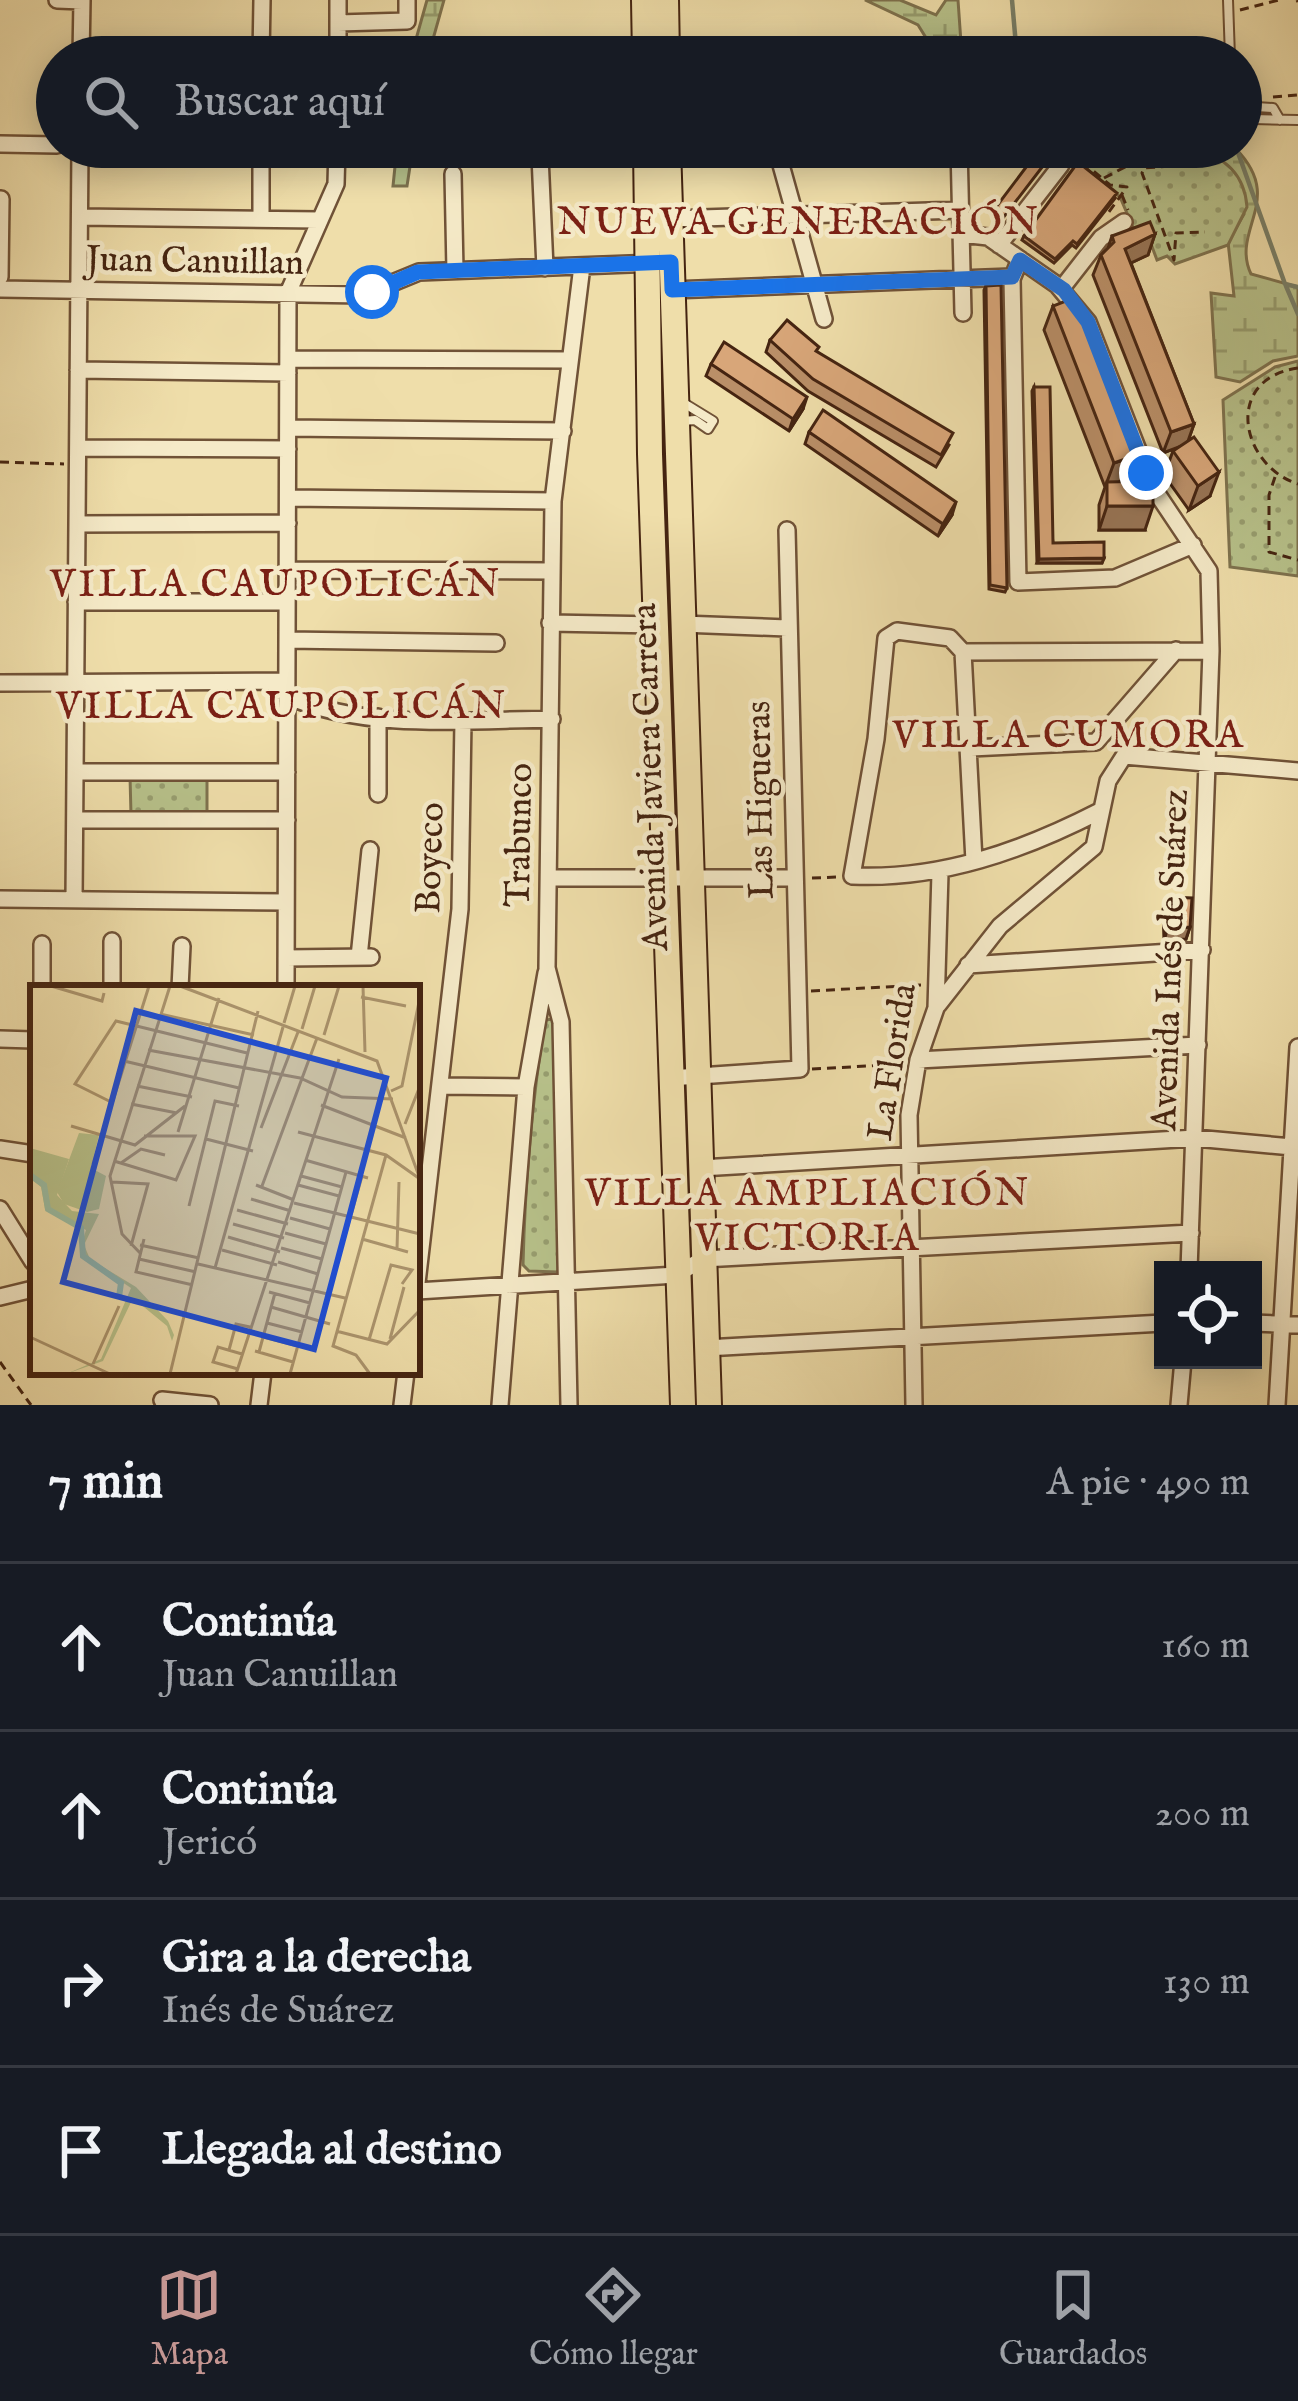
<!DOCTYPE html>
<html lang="es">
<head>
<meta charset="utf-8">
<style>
  :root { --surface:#171b24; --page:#20242c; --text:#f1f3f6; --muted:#9ea1a6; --line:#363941; --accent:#c59692 }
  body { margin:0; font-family:"IM FELL English",serif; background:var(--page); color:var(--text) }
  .controls { position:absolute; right:36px; bottom:36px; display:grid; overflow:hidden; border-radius:0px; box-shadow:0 6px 30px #0003 }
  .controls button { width:108px; height:108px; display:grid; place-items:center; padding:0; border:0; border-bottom:3px solid var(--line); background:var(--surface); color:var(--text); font:60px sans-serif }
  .stop { position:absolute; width:36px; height:36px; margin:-27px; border:9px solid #1a73e8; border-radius:50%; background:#fff }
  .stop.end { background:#1a73e8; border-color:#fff; box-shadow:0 3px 12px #0008 }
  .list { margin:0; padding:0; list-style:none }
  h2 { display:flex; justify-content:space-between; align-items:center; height:156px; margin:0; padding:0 48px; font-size:51px }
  h2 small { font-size:39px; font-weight:400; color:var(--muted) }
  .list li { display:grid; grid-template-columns:78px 1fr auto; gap:36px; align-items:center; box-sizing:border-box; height:168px; padding:0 48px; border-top:3px solid var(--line) }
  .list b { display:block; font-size:45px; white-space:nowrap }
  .list p { margin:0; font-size:39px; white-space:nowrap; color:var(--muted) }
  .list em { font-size:39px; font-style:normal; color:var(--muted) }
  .icon { flex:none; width:66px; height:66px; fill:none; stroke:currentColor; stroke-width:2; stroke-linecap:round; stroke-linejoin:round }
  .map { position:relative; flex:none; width:1298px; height:1405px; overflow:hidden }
  .search { position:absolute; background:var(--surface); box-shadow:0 6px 30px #0003; left:36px; right:36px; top:36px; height:132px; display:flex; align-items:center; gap:30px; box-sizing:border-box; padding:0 42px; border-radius:66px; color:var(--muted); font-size:45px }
  .sheet { height:828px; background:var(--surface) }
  nav { display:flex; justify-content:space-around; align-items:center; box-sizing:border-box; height:168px; border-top:3px solid var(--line); background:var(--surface); font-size:33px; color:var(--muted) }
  nav a { display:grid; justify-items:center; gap:6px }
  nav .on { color:var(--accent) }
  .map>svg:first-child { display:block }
</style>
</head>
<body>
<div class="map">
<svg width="1298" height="1405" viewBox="0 0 1298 1405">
  <defs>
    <pattern id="wetland-marsh" width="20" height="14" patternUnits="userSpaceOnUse" patternTransform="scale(3)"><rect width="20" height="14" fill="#b7c18a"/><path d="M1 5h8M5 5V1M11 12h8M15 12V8" fill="none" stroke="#979d6f"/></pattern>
    <pattern id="park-dots" width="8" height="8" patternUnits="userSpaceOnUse" patternTransform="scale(3)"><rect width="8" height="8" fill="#b7c18a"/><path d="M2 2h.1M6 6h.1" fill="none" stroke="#979d6f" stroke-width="1.8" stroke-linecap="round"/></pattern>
  </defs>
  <rect width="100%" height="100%" fill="#efdeaa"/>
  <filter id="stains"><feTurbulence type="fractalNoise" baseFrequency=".00167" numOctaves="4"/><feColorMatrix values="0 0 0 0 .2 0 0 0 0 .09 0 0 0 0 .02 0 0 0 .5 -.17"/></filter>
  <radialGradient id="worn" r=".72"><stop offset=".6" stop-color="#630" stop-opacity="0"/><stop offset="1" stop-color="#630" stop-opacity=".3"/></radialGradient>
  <path fill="#b7c18a" stroke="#7e724e" stroke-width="3" d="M652 271H665L684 859 670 861Z"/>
  <path fill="url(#wetland-marsh)" stroke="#7e724e" stroke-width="3" d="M427 0H444L428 57H411Z
    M865 0H900L936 15 946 0H958L962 57H938L918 25Z
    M397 147H413L407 186H393Z
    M1200 147 1236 149C1286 200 1230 230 1251 274L1298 287V356L1273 361 1240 382 1216 377 1211 293 1234 296 1228 242 1244 214Z"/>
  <path fill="url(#park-dots)" stroke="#7e724e" stroke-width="3" d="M1060 147C1119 147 1241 122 1247 207L1228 245 1175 264 1167 256 1157 260 1148 236 1138 239 1120 197Z
    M1298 361V576L1230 567 1223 400 1275 367Z
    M130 776 207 777V815H131Z
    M554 1019 564 1261 557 1272 529 1271 523 1265C525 1183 532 1101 545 1020Z"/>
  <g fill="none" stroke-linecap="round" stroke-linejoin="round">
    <path stroke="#798069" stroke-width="4.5" d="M1012 0 1017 57
      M1236 147 1285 284 1298 287
      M1286 286 1298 314"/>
    <defs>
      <path id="service" d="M1228 0 1230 57
        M1241 106 1273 108 1280 120
        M1253 119 1298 120
        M1241 125 1247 127
        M682 402 713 421 708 429 695 420 683 421"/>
      <path id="minor" d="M57 0 82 1
        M338 23 407 21V0
        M81 57 82 0
        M261 57 262 0
        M338 57V0
        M779 57 780 48
        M0 144 57 145
        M776 147 824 319
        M959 147 963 313
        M668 151 799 147
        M540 156 545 268
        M453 174 455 271
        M80 217 319 220
        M261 219V147
        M670 219 960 210
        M961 234 988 237 1057 285 1088 322 1152 486 1209 571 1211 651 1189 1270
        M999 245 1061 165 1053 155
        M1020 259 1012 279 1018 582 1115 578 1193 545
        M0 277 1 199
        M1062 288 1101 238 1124 222
        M0 289 363 295 419 272 656 263
        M672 290 1012 277
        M288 359 570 360
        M78 370 288 373
        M288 428 563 431
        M78 448 288 449
        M288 498 553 501
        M77 524 288 523
        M287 570 551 571
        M76 602H287
        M550 623 657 625
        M682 624 787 628
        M287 640 496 643
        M963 652 950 638 897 631 886 638 876 739 852 876C940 880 1022 851 1100 811
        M963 652 1211 651
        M963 652 974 861
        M0 683 287 681
        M287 696C367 731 466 720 552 719
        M378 717V794
        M971 748 1096 742 1176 650
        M75 772H287
        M75 820H287
        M549 878H793
        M0 899 286 902
        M74 900 80 147
        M359 957 370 850
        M286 958 371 957
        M968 965 1202 950
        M42 988V944
        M112 988V941
        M180 988 182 946
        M286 988 288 293 336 184 337 147
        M938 1005 1000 926 1094 847 1108 781 1124 756 1298 771
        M0 1039 33 1040
        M918 1060 1198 1045
        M670 1078 800 1069 787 530
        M440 1086 526 1087
        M0 1149 33 1154
        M701 1168 1195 1138 1292 1147
        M0 1209 33 1262
        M417 1283 460 909 463 720
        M417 1291 676 1275 703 1259 1191 1233
        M0 1297 33 1289
        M1253 1323 1298 1325
        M706 1348 1163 1323
        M162 1400 210 1405
        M259 1405 263 1372
        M402 1405 406 1372
        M500 1405 526 1087 546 973
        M569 1405 561 1022 547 968 553 501 582 266
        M914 1405 909 1115 918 1060 936 1008 940 873
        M1179 1405 1183 1360
        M1277 1405 1298 1047"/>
      <path id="primary" d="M644 0 645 57
        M666 0 667 57
        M646 147 650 454 683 1405
        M668 147 709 1405"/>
    </defs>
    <use href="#service" stroke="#705237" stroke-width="12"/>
    <use href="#minor" stroke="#705237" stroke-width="20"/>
    <use href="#primary" stroke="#452411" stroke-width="28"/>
    <path stroke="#452411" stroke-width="3" stroke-dasharray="9 6" stroke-linecap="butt" d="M1297 0 1298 2
      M1240 10 1279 0
      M1273 97 1298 95
      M1126 147 1156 164
      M1071 152 1110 185 1127 187 1106 216
      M1170 166 1144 168 1142 173 1174 260 1176 233 1205 232
      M1104 178 1144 157
      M1122 195 1128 210
      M1298 368C1222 379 1241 466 1298 484
      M0 462 64 464
      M1275 477 1269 495V552L1298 560
      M812 878 839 877
      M811 991 921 985
      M812 1069 905 1064
      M0 1362 31 1405"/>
    <use href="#service" stroke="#f5eac8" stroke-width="8"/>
    <use href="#minor" stroke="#f5eac8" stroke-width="15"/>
    <use href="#primary" stroke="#efdeaa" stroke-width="24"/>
  </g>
  <path fill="#ba8f68" stroke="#452411" stroke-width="3" d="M1116 197 1076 248 1072 245 1054 263 1022 240 1024 236Z
    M1155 234 1148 255 1131 263 1194 424 1188 441 1210 496 1189 510 1164 475 1173 451 1178 447 1163 453 1093 275 1101 255 1108 248 1112 236Z
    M986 286 1007 588 1005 592 989 589 984 290Z
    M1053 306 1137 455 1129 479 1121 481 1145 530H1099V505L1105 487 1044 330Z
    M770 340 817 352 949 445 936 467 808 391 766 352Z
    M711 364 803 409 789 431 706 376Z
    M1034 387 1053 543 1104 558 1102 563H1037L1032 391Z
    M809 432 952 515 938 536 805 444Z
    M1168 897 1190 927 1186 939 1164 940 1163 909Z"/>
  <path fill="#977455" stroke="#452411" stroke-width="3" d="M1155 234 1148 255 1118 269 1125 249Z
    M807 397 803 409 789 431 793 419Z
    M1194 424 1187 444 1163 453 1171 432Z
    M1137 455 1129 479 1107 486V482L1105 487 1114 463Z
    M1219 472 1210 496 1189 510 1198 486Z
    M956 502 952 515 938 536 943 524Z
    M1107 506H1153L1145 530H1099Z
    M1104 558 1102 563H1037L1039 559Z
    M1190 927 1186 939 1164 940 1168 928Z"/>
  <path fill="#d8a679" stroke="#452411" stroke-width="3" d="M1033 158 1043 166 1003 218 996 207Z
    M1078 162 1117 193 1077 244 1073 241 1055 259 1024 236Z
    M1150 222 1155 234 1125 249 1194 424 1171 432 1101 255 1114 242 1112 236Z
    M1001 285 1007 588 990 585 986 286Z
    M1076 297 1137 455 1114 463 1053 306Z
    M787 320 819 347 816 351 953 433 941 455 813 379 770 340Z
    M724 342 807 397 793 419 711 364Z
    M1034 387H1050L1053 543 1104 542V558L1039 559Z
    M823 410 956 502 943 524 809 432Z
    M1194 437 1219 472 1198 486 1173 451Z
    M1153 481V506H1107V482Z
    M1168 897 1192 898 1190 927 1168 928Z"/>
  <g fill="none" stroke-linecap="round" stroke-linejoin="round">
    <path stroke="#1a73e8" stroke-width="15" d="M372 292 418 272 671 262 672 290 1012 277 1020 260 1064 290 1088 322 1146 473"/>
  </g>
  <g text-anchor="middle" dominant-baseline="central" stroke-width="9" stroke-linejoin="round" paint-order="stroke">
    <g font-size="36" fill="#452411" stroke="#f5eac8">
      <text transform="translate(195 262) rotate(1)">Juan Canuillan</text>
      <text transform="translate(651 777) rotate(-92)">Avenida Javiera Carrera</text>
      <text transform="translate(761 800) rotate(-91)">Las Higueras</text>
      <text transform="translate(520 835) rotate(-89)">Trabunco</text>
      <text transform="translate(431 858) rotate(-88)">Boyeco</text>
      <text transform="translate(1171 960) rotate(-88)">Avenida Inés de Suárez</text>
      <text transform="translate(893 1062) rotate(-81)">La Florida</text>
    </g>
    <g font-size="39" letter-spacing="3" fill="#7a1f14" stroke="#f5eac8">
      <text x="799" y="223">NUEVA GENERACIÓN</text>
      <text x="276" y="585">VILLA CAUPOLICÁN</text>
      <text x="282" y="707">VILLA CAUPOLICÁN</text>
      <text x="1069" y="736">VILLA CUMORA</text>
      <text x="808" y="1194">VILLA AMPLIACIÓN<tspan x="808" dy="45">VICTORIA</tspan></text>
    </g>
  </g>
  <g transform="translate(30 985)">
    <rect width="390" height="390" fill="#efdeaa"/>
    <path d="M0 163 39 174 27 210 42 226 69 229 54 260 60 274 106 302 138 336 144 350 142 356 137 341 103 313 73 376 36 389 71 374 101 303 53 271 51 261 56 245 15 224 11 202 0 193Z" fill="#b7c18a"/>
    <path d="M49 148 69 150 61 183 76 191 69 224 57 227 34 219 27 207Z" fill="#b7c18a"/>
    <path fill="none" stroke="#9bbda3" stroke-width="6" d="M0 190 14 200 18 224 51 243 53 271 91 298 89 312"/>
    <path fill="none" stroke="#ab946d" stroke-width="3" d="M21 1 72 16 74 8M150 1 347 76 390 194M333 1 335 67M331 12 376 21M130 29 224 50M254 38 265 1M272 44 285 1M294 50 309 1M118 65 270 93 312 112 363 114M94 76 209 103M107 101 162 112M361 106 372 101 390 12M81 117 45 99 86 36 217 68M101 119 147 128M291 120 376 153M375 139 390 101M41 141 105 160 155 121M231 143 268 47M148 147 189 13M268 147 356 170 390 194M176 154 223 166M275 175 338 193M84 176 146 195 165 151H114M91 178 111 164 135 170M63 179 119 1M271 191 312 202M82 197 118 199 101 261M226 200 264 215M268 200 309 211M232 201 287 53M221 214 261 226M264 218 390 249M159 221 185 116 209 121M207 225 258 239M260 233 300 244M203 239 254 253M255 248 296 259M198 252 250 267M114 254 106 287 163 300M332 254 378 267M110 260 169 273M251 263 292 274M367 264 369 197M192 265 247 280M111 269 92 249 80 191 140 1M109 274 166 287M248 277 288 289M168 279 315 313M185 283 253 42M239 307 280 318M241 322 300 339M294 325 332 191M237 338 272 347M306 346 357 359 390 325M0 352 80 389M233 352 268 361M360 354 374 302M339 355 361 280 382 285 372 299M199 365 206 339 220 342M225 366 263 377M229 367 245 308M63 379 89 321M208 384 183 377 188 362 212 369M140 389 228 26M206 389 309 74M260 389 316 187M340 389 326 370 303 361 356 170"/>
    <path fill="#1d4ed8" fill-opacity="0.15" stroke="#1d4ed8" stroke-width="6" d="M106 26 356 93 284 364 33 297Z"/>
    <rect width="390" height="390" fill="none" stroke="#452411" stroke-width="6"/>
  </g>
  <rect width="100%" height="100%" filter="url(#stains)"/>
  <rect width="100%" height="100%" fill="url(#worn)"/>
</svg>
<div class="controls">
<button><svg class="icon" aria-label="locate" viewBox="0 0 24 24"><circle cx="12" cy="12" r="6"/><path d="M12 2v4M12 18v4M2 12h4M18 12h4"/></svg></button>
</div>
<div class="stop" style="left:372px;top:292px"></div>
<div class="stop end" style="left:1146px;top:473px"></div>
<div class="search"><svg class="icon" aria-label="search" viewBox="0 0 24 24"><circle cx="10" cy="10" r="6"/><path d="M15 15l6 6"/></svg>Buscar aquí</div>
</div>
<section class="sheet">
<h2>7 min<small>A pie · 490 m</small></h2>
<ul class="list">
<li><svg class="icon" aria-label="ahead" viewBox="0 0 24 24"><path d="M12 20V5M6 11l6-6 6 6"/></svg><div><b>Continúa</b><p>Juan Canuillan</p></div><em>160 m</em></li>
<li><svg class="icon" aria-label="ahead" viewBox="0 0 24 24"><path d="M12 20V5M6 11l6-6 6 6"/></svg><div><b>Continúa</b><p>Jericó</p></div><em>200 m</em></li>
<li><svg class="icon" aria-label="right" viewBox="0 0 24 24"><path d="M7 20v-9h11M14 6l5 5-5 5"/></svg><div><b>Gira a la derecha</b><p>Inés de Suárez</p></div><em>130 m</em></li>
<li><svg class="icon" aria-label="arrive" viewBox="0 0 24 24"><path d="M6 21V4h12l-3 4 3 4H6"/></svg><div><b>Llegada al destino</b></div></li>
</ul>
</section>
<nav>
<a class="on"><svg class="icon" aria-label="map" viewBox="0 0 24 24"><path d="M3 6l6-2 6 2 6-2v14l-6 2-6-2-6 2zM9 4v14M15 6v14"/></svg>Mapa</a>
<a><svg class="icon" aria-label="directions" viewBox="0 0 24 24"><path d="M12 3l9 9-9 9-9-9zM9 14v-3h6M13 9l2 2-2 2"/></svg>Cómo llegar</a>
<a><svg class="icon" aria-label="saved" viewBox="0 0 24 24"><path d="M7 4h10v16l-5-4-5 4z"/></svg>Guardados</a>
</nav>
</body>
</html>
